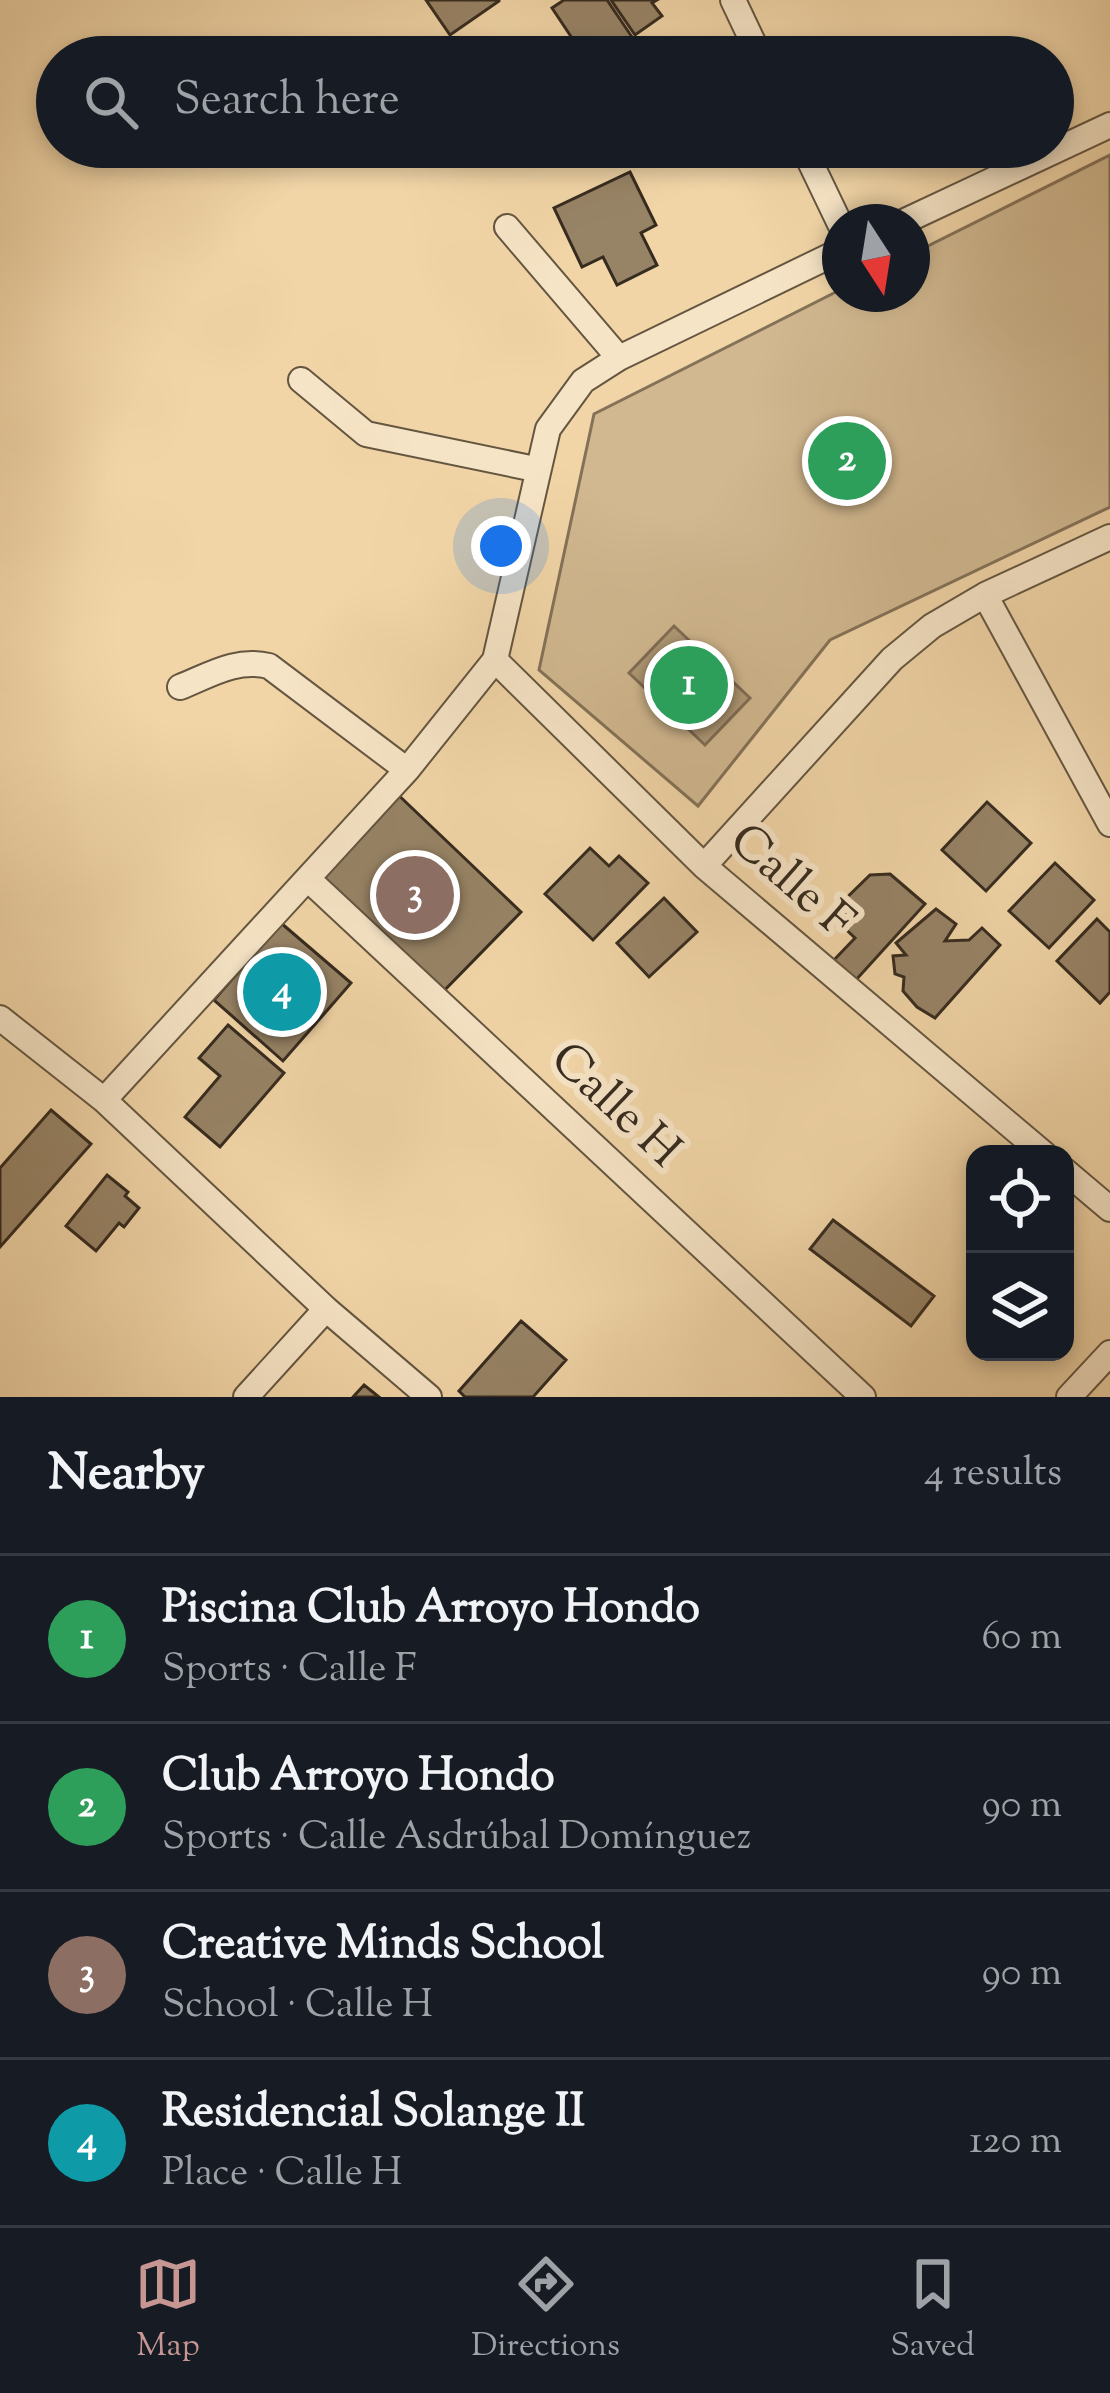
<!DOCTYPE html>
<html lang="en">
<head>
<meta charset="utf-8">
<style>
  :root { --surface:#171b24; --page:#20242c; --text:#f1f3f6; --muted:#9ea1a6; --line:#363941; --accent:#c59692 }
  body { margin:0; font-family:"Sorts Mill Goudy",serif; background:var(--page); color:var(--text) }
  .controls { position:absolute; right:36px; bottom:36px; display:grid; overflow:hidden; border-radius:24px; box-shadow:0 6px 18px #0003 }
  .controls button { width:108px; height:108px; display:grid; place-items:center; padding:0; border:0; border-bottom:3px solid var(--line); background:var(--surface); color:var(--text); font:60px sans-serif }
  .compass { position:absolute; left:822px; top:204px; width:108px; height:108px; border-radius:50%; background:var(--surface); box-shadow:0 6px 18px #0003; rotate:168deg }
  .you { position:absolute; left:501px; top:546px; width:42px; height:42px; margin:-30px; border:9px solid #fff; border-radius:50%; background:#1a73e8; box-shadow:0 0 0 18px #1a73e833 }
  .badge { display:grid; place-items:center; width:78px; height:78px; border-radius:50%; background:var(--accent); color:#fff; font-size:39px; font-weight:700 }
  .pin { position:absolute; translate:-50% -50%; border:6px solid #fff; box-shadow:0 3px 12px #0006 }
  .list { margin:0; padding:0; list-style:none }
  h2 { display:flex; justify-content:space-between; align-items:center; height:156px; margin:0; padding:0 48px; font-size:51px }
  h2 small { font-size:39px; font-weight:400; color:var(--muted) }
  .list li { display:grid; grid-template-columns:78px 1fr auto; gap:36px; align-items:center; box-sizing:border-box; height:168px; padding:0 48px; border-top:3px solid var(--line) }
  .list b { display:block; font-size:45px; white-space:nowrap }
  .list p { margin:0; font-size:39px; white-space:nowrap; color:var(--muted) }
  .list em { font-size:39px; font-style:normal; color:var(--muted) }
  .icon { flex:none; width:66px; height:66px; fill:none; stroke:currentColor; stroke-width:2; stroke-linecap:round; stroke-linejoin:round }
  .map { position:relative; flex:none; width:1110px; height:1397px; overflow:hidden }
  .search { position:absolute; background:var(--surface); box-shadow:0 6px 18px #0003; left:36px; right:36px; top:36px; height:132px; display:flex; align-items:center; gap:30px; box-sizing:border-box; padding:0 42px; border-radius:66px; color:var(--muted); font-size:45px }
  .sheet { height:828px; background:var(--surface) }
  nav { display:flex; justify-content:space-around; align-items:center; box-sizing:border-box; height:168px; border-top:3px solid var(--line); background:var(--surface); font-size:33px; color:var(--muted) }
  nav a { display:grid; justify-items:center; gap:6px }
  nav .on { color:var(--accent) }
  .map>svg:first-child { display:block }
</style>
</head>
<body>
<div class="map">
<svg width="1110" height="1397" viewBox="0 0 1110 1397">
  <rect width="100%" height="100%" fill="#f1d5a7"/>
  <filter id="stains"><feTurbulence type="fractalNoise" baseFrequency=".00167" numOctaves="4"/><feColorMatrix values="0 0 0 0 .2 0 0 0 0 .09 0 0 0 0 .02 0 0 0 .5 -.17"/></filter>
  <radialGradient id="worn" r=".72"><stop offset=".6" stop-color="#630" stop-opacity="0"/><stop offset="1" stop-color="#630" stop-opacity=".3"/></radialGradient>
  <path fill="#d1b890" stroke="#847258" stroke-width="3" d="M1110 155V507L830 640 698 806 539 670 594 414 840 290V294H912V254Z"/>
  <path fill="#b19b79" stroke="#806e55" stroke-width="3" d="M674 626 750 698 705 745 629 673Z"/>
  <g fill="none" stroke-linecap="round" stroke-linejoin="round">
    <path stroke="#74634c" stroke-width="3" d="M677 646 730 696 706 725 649 675 670 648Z"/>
  </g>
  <path fill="#978366" stroke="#362b1f" stroke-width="3" d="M426 0H499V1L450 35Z
    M564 0H607L632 37 601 57H594L589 49 582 53 552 8Z
    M611 0H657L652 3 662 16 635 35Z
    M630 172 656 225 641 233 657 265 617 285 603 257 582 267 554 208Z
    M391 788 521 912 436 999 308 879Z
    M987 802 1031 843 986 891 942 850Z
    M590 848 609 866 619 856 648 883 593 940 545 894Z
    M1055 863 1094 900 1049 948 1009 911Z
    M890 874 925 904 855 981 832 962 855 938 830 914 870 875Z
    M664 898 697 932 649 977 617 943Z
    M936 909 956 924 945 941 969 940 982 928 1000 945 935 1018 917 1007 903 991 904 977 895 974 893 956 906 955 896 943Z
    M1097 919 1110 932V992L1100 1003 1057 961Z
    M281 923 351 983 283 1061 214 1000Z
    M228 1025 284 1073 220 1147 185 1117 220 1076 199 1058Z
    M51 1110 91 1144 0 1247V1168Z
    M107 1175 128 1192 125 1196 139 1208 124 1227 119 1223 96 1251 66 1226Z
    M833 1220 934 1296 911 1326 810 1249Z
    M521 1321 566 1360 533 1397H465L459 1391Z
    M364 1385 379 1397H353Z"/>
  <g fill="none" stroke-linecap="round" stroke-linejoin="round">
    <defs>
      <path id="street" d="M733 0 760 57
        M803 147 840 224
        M903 222 1110 125
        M507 227 619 358
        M301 380 366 434 535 469
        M985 595 1110 824
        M495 660 704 866 1044 1154
        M180 687C210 675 236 658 269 666L407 770
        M704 866 892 659 932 626 985 595 1110 537
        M308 879 863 1397
        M0 1018 104 1100 326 1309 429 1397
        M104 1100 407 770 495 660 548 429 583 381 619 358 840 251
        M1065 1171 1110 1209
        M246 1397 326 1309
        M1069 1397 1110 1353"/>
    </defs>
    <use href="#street" stroke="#655641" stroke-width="28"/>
    <use href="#street" stroke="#f6e4c6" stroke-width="24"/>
  </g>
  <g text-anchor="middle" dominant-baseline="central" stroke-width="12" stroke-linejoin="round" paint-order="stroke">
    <g font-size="48" fill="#362b1f" stroke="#f6e4c6">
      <text transform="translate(790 883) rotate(41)">Calle F</text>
      <text transform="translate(614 1107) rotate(43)">Calle H</text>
    </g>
  </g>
  <rect width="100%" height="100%" filter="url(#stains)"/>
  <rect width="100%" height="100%" fill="url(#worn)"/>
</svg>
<div class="controls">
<button><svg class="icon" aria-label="locate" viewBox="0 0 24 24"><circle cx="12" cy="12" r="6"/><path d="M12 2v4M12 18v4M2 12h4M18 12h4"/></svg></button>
<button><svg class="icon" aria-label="layers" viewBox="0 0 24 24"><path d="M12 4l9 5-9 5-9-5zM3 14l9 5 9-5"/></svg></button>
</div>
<svg class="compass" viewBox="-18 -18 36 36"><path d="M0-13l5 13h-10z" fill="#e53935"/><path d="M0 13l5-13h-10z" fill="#9ea1a6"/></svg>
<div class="you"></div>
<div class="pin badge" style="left:689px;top:685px;background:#2e9e5b">1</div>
<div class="pin badge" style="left:847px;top:461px;background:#2e9e5b">2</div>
<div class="pin badge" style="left:415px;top:895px;background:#8d6e63">3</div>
<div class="pin badge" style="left:282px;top:992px;background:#0f9aa8">4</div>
<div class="search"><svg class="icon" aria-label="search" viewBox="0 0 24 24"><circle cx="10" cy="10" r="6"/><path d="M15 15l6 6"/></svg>Search here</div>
</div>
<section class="sheet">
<h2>Nearby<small>4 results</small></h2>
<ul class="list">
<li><span class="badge" style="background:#2e9e5b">1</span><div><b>Piscina Club Arroyo Hondo</b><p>Sports · Calle F</p></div><em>60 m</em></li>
<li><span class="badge" style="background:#2e9e5b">2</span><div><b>Club Arroyo Hondo</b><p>Sports · Calle Asdrúbal Domínguez</p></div><em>90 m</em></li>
<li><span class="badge" style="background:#8d6e63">3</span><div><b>Creative Minds School</b><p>School · Calle H</p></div><em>90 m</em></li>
<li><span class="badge" style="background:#0f9aa8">4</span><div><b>Residencial Solange II</b><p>Place · Calle H</p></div><em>120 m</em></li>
</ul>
</section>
<nav>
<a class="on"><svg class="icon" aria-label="map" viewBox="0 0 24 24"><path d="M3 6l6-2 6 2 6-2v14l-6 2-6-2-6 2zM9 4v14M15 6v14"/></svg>Map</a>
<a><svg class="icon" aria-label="directions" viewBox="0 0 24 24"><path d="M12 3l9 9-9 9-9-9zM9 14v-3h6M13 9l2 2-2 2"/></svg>Directions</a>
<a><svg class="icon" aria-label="saved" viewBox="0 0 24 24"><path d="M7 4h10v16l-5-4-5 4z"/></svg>Saved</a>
</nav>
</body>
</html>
